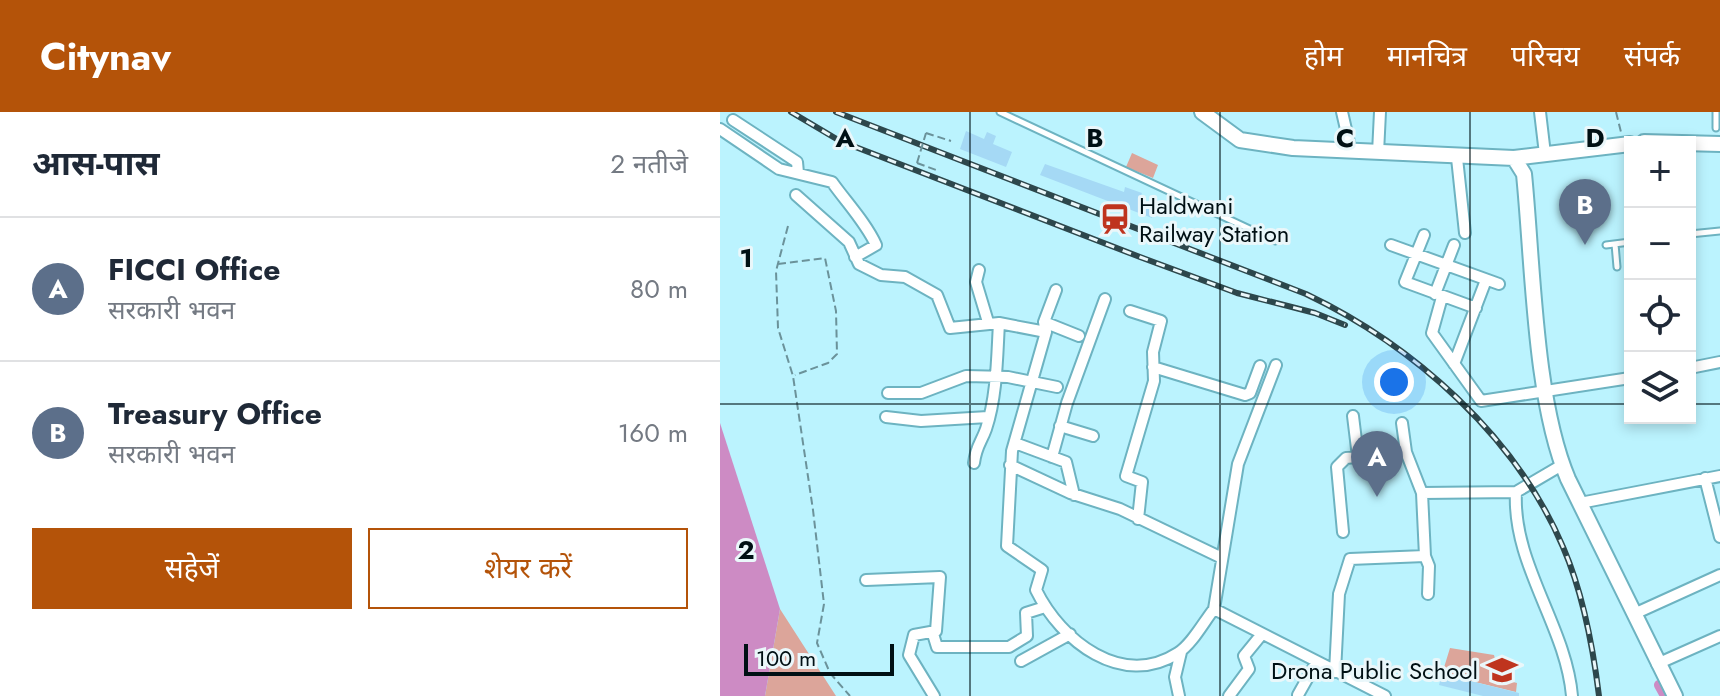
<!DOCTYPE html>
<html lang="hi">
<head>
<meta charset="utf-8">
<style>
  :root { --surface:#fff; --page:#f6f6f7; --text:#1f2937; --muted:#747a83; --line:#e0e1e3; --accent:#b45309 }
  body { margin:0; font-family:Jost,"Noto Sans Devanagari",sans-serif; background:var(--page); color:var(--text) }
  .controls { position:absolute; right:24px; top:24px; display:grid; overflow:hidden; border-radius:0px; box-shadow:0 4px 12px #0003 }
  .controls button { width:72px; height:72px; display:grid; place-items:center; padding:0; border:0; border-bottom:2px solid var(--line); background:var(--surface); color:var(--text); font:40px sans-serif }
  .scale { position:absolute; left:24px; bottom:20px; width:150px; box-sizing:border-box; padding-left:8px; border:4px solid #001014; border-top:0; font-size:22px; line-height:28px; white-space:nowrap; color:#001014; -webkit-text-stroke:6px #eaf7fa; paint-order:stroke }
  .you { position:absolute; left:674px; top:270px; width:28px; height:28px; margin:-20px; border:6px solid #fff; border-radius:50%; background:#1a73e8; box-shadow:0 0 0 12px #1a73e833 }
  .badge { display:grid; place-items:center; width:52px; height:52px; border-radius:50%; background:var(--accent); color:#fff; font-size:26px; font-weight:700 }
  .pin { position:absolute; translate:-50% -66px; filter:drop-shadow(0 2px 4px #0008) }
  .pin::after { content:''; position:absolute; top:42px; width:28px; height:24px; background:inherit; clip-path:polygon(0 0,100% 0,50% 100%) }
  .list { margin:0; padding:0; list-style:none }
  h2 { display:flex; justify-content:space-between; align-items:center; height:104px; margin:0; padding:0 32px; font-size:34px }
  h2 small { font-size:26px; font-weight:400; color:var(--muted) }
  .list li { display:grid; grid-template-columns:52px 1fr auto; gap:24px; align-items:center; box-sizing:border-box; height:144px; padding:0 32px; border-top:2px solid var(--line) }
  .list b { display:block; font-size:30px; white-space:nowrap }
  .list p { margin:0; font-size:26px; white-space:nowrap; color:var(--muted) }
  .list em { font-size:26px; font-style:normal; color:var(--muted) }
  .actions { display:flex; gap:16px; padding:24px 32px }
  .actions a { flex:1; padding:18px 0; border:2px solid var(--accent); border-radius:0px; text-align:center; font-size:28px; color:var(--accent) }
  .actions .main { background:var(--accent); color:#fff }
  .icon { flex:none; width:44px; height:44px; fill:none; stroke:currentColor; stroke-width:2; stroke-linecap:round; stroke-linejoin:round }
  .map { position:relative; flex:none; width:1000px; height:584px; overflow:hidden }
  header { display:flex; align-items:center; gap:48px; box-sizing:border-box; height:112px; padding:0 40px; background:var(--accent); color:#fff }
  header strong { font-size:38px }
  nav { display:flex; gap:44px; margin-inline-start:auto; font-size:28px }
  main { display:flex }
  aside { flex:1; background:var(--surface) }
  .map>svg:first-child { display:block }
</style>
</head>
<body>
<header>
<strong>Citynav</strong>
<nav><a>होम</a><a>मानचित्र</a><a>परिचय</a><a>संपर्क</a></nav>
</header>
<main>
<aside>
<h2>आस-पास<small>2 नतीजे</small></h2>
<ul class="list">
<li><span class="badge" style="background:#5c6f8a">A</span><div><b>FICCI Office</b><p>सरकारी भवन</p></div><em>80 m</em></li>
<li><span class="badge" style="background:#5c6f8a">B</span><div><b>Treasury Office</b><p>सरकारी भवन</p></div><em>160 m</em></li>
</ul>
<div class="actions"><a class="main">सहेजें</a><a>शेयर करें</a></div>
</aside>
<div class="map">
<svg width="1000" height="584" viewBox="0 0 1000 584">
  <rect width="100%" height="100%" fill="#bbf3fe"/>
  <path fill="#dca59a" d="M412 41 438 53 433 66 406 55Z
    M60 497 116 584H45Z
    M730 536 774 543 778 558 791 557 793 570 797 571 796 580 722 562Z"/>
  <path fill="#cd8bc4" d="M0 311 60 497 45 584H0Z"/>
  <g fill="none" stroke-linecap="round" stroke-linejoin="round">
    <path stroke="#cd8bc4" stroke-width="10" d="M939 573 945 584"/>
  </g>
  <path fill="#a5d9f5" d="M246 19 264 27 267 20 276 24 273 32 292 40 286 55 240 37Z
    M325 52 404 80 405 75 422 81 419 88 436 94 432 106 320 63Z
    M722 562 799 581V584H763L719 573Z"/>
  <g fill="none" stroke-linecap="round" stroke-linejoin="round">
    <defs>
      <path id="lane" d="M280 0 555 129
        M996 0V16
        M970 122 1000 119
        M895 132 897 155
        M886 133 910 130"/>
      <path id="street" d="M622 0 631 39
        M820 0 825 42
        M13 8 77 50 78 61
        M0 17 59 57 112 70C127 91 146 111 156 133L135 145
        M658 41 660 0
        M737 46 745 121
        M76 83 129 130 139 152 161 163 185 165 217 183 230 216 279 211
        M704 123 685 170 756 196
        M671 133 779 172
        M259 158 256 170 268 210
        M715 182 734 133
        M722 185 712 221 761 289 910 266
        M410 199 441 209 433 240 434 269 406 364 422 370 418 407
        M324 210 359 224
        M326 220 324 210 336 178
        M734 252 766 168
        M433 255 525 283 530 281 540 254
        M970 256 1000 250
        M168 281H201L246 264 288 265 337 275
        M633 304 638 345
        M166 305 201 309 268 305
        M682 311 686 340
        M340 314 373 324
        M295 331 346 350 354 383
        M332 345 347 291 385 187
        M254 351C256 334 261 331 266 317 277 284 277 245 279 211L326 220 292 339 287 434 322 458 316 478C341 529 402 577 458 541 472 532 483 511 494 497L665 584
        M290 353 350 381 400 397 502 446
        M842 353 796 380C792 452 846 514 852 584
        M985 366 1000 425
        M702 381 796 380
        M860 391 1000 364
        M705 444 709 454 708 482
        M146 468 220 465 216 519 194 523 189 543 214 584
        M494 497 518 352 556 253
        M914 502 1000 463
        M213 522 217 535H289L307 524 306 501 325 495
        M301 549 350 522
        M937 552 1000 524
        M615 560 619 482 630 447 705 444 702 381 686 340 626 346 617 355 623 420
        M578 583 596 551
        M459 584 455 565 461 540
        M509 584 529 557 524 544 542 522"/>
      <path id="secondary" d="M482 0 520 28 573 36 794 46 910 32
        M924 30 1000 32
        M794 46 804 62C813 151 814 287 848 367L955 584"/>
    </defs>
    <use href="#lane" stroke="#6db3c1" stroke-width="9"/>
    <use href="#street" stroke="#6db3c1" stroke-width="14"/>
    <use href="#secondary" stroke="#6db3c1" stroke-width="18"/>
    <path stroke="#6b929a" stroke-width="2" stroke-dasharray="8 4" stroke-linecap="butt" d="M896 0 901 20
      M206 21 231 29
      M197 51 219 59
      M68 114 56 159 58 216 73 264 93 398 104 492 97 531 110 561 130 584
      M58 152 105 146 116 199 117 242 108 251 75 263"/>
    <use href="#lane" stroke="#fff" stroke-width="5"/>
    <use href="#street" stroke="#fff" stroke-width="10"/>
    <use href="#secondary" stroke="#fff" stroke-width="14"/>
    <defs>
      <path id="rail" d="M71 0 120 29 420 145 517 181 595 201 625 213
        M116 0 586 182C693 233 796 324 843 435 863 481 873 535 879 584"/>
    </defs>
    <use href="#rail" stroke="#2d474c" stroke-width="6"/>
    <use href="#rail" stroke="#eaf7fa" stroke-width="3" stroke-dasharray="9" stroke-linecap="butt"/>
    <path stroke="#6b929a" stroke-width="2" stroke-dasharray="8 4" stroke-linecap="butt" d="M197 51 206 21"/>
  </g>
  <path fill="none" stroke="#001014" stroke-width="2" stroke-opacity="0.55" d="M250 0V584M500 0V584M750 0V584M0 292H910M970 292H1000"/>
  <defs>
    <symbol id="station-bare" viewBox="-9 -9 18 18"><path d="M-3-6H3Q5-6 5-4V2Q5 4 3 4L4.5 6H3L1.5 4h-3L-3 6H-4.5L-3 4Q-5 4-5 2V-4Q-5-6-3-6ZM-3.5-4v3h7v-3ZM-3.5 1v1.5H-2V1ZM2 1v1.5H3.5V1Z" fill="#bf341e" stroke="#eaf7fa" stroke-width="2.5" paint-order="stroke"/></symbol>
    <symbol id="school-bare" viewBox="-9 -9 18 18"><path d="M0-5L7-2L0 1L-7-2ZM-4 1L0 2.5L4 1V4Q0 6-4 4Z" fill="#bf341e" stroke="#eaf7fa" stroke-width="2.5" paint-order="stroke"/></symbol>
  </defs>
  <g fill-rule="evenodd">
    <use href="#station-bare" x="373" y="85" width="44" height="44"/>
    <use href="#school-bare" x="760" y="536" width="44" height="44"/>
  </g>
  <g text-anchor="middle" dominant-baseline="central" stroke-width="6" stroke-linejoin="round" paint-order="stroke">
    <g font-size="24" fill="#001014" stroke="#eaf7fa" text-anchor="start">
      <text x="419" y="93">Haldwani<tspan x="419" dy="28">Railway Station</tspan></text>
      <text x="758" y="558" text-anchor="end">Drona Public School</text>
    </g>
  </g>
  <g font-size="26" text-anchor="middle" font-weight="bold" fill="#001014" stroke="#eaf7fa" stroke-width="6" stroke-linejoin="round" paint-order="stroke">
    <text x="125" y="35">A</text>
    <text x="375" y="35">B</text>
    <text x="625" y="35">C</text>
    <text x="875" y="35">D</text>
    <text x="26" y="155">1</text>
    <text x="26" y="447">2</text>
  </g>
</svg>
<div class="controls">
<button>+</button>
<button>−</button>
<button><svg class="icon" aria-label="locate" viewBox="0 0 24 24"><circle cx="12" cy="12" r="6"/><path d="M12 2v4M12 18v4M2 12h4M18 12h4"/></svg></button>
<button><svg class="icon" aria-label="layers" viewBox="0 0 24 24"><path d="M12 4l9 5-9 5-9-5zM3 14l9 5 9-5"/></svg></button>
</div>
<div class="scale">100 m</div>
<div class="you"></div>
<div class="pin badge" style="left:657px;top:385px;background:#5c6f8a">A</div>
<div class="pin badge" style="left:865px;top:133px;background:#5c6f8a">B</div>
</div>
</main>
</body>
</html>
